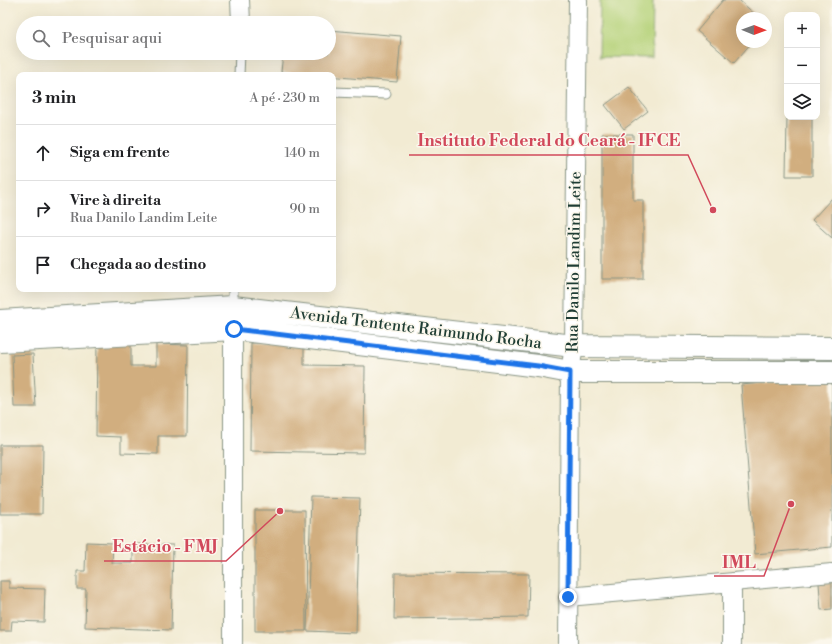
<!DOCTYPE html>
<html lang="pt">
<head>
<meta charset="utf-8">
<style>
  :root { --surface:#fff; --page:#f2f2f2; --text:#202124; --muted:#757577; --line:#e0e0e0 }
  body { margin:0; font-family:"Libre Bodoni",serif; background:var(--page); color:var(--text) }
  .controls { position:absolute; right:12px; top:12px; display:grid; overflow:hidden; border-radius:8px; box-shadow:0 4px 16px #0002 }
  .controls button { width:36px; height:36px; display:grid; place-items:center; padding:0; border:0; border-bottom:1px solid var(--line); background:var(--surface); color:var(--text); font:20px sans-serif }
  .compass { position:absolute; left:736px; top:12px; width:36px; height:36px; border-radius:50%; background:var(--surface); box-shadow:0 4px 16px #0002; rotate:91deg }
  .stop { position:absolute; width:12px; height:12px; margin:-9px; border:3px solid #1a73e8; border-radius:50%; background:#fff }
  .stop.end { background:#1a73e8; border-color:#fff; box-shadow:0 1px 4px #0008 }
  .list { margin:0; padding:0; list-style:none }
  h2 { display:flex; justify-content:space-between; align-items:center; height:52px; margin:0; padding:0 16px; font-size:17px }
  h2 small { font-size:13px; font-weight:400; color:var(--muted) }
  .list li { display:grid; grid-template-columns:26px 1fr auto; gap:12px; align-items:center; box-sizing:border-box; height:56px; padding:0 16px; border-top:1px solid var(--line) }
  .list b { display:block; font-size:15px; white-space:nowrap }
  .list p { margin:0; font-size:13px; white-space:nowrap; color:var(--muted) }
  .list em { font-size:13px; font-style:normal; color:var(--muted) }
  .icon { flex:none; width:22px; height:22px; fill:none; stroke:currentColor; stroke-width:2; stroke-linecap:round; stroke-linejoin:round }
  .map { position:relative; flex:none; width:832px; height:644px; overflow:hidden }
  .search { position:absolute; background:var(--surface); box-shadow:0 4px 16px #0002; left:16px; top:16px; width:320px; height:44px; display:flex; align-items:center; gap:10px; box-sizing:border-box; padding:0 14px; border-radius:22px; color:var(--muted); font-size:15px }
  .panel { position:absolute; background:var(--surface); box-shadow:0 4px 16px #0002; left:16px; top:72px; width:320px; height:220px; border-radius:8px }
  .map>svg:first-child { display:block }
</style>
</head>
<body>
<div class="map">
<svg width="832" height="644" viewBox="0 0 832 644">
  <rect width="100%" height="100%" fill="#fbf7ec"/>
  <filter id="ink" filterUnits="userSpaceOnUse"><feTurbulence type="fractalNoise" baseFrequency=".025" numOctaves="2"/><feDisplacementMap in="SourceGraphic" scale="8" xChannelSelector="R" yChannelSelector="G"/><feConvolveMatrix kernelMatrix="1 2 1 2 8 2 1 2 1" color-interpolation-filters="sRGB"/></filter>
  <filter id="wash" filterUnits="userSpaceOnUse"><feTurbulence type="fractalNoise" baseFrequency=".012" numOctaves="4" result="noise"/><feDisplacementMap in="SourceGraphic" scale="16" xChannelSelector="R" yChannelSelector="G"/><feGaussianBlur stdDeviation="0.9" result="paint"/><feColorMatrix in="noise" values="0 0 0 0 0 0 0 0 0 0 0 0 0 0 0 0 0 1.4 0 .05"/><feComposite in="paint" operator="in"/></filter>
  <g filter="url(#wash)">
    <rect width="100%" height="100%" fill="#f2ebd3"/>
    <path fill="#b4d177" stroke="#6a8756" d="M600 0H653L652 58 599 57Z"/>
    <g id="blocks">
      <path fill="#d1ae7f" d="M723 0H739L759 18H742V42H752L734 63 697 31Z
        M329 30 401 36 397 82 281 72 283 53H329Z
        M629 87 648 111 624 129 605 105Z
        M787 117H812V176H786Z
        M602 134H633V200H643V279H602Z
        M832 198V238L812 220Z
        M97 339 131 340V366H156V344L188 345 187 436H158V454L121 453V437L96 436Z
        M251 343H304V365L365 366 364 453 250 451Z
        M33 354 36 407H14L12 355Z
        M832 377V547L755 554 741 385Z
        M0 445H43L42 514H0Z
        M311 497 360 498 356 633 307 631Z
        M255 510H305L306 631H255Z
        M86 542 113 543 112 563H133V544L173 545 171 630 85 627 86 589H77V571H85Z
        M395 573 529 574 528 617 394 619Z
        M0 581H9V588L45 589 44 622 12 621 11 631H0Z
        M832 582V609L821 610 819 583Z"/>
    </g>
  </g>
  <g filter="url(#ink)">
    <use href="#blocks" fill-opacity="0" stroke="#889484" stroke-width="1"/>
    <g fill="none" stroke-linecap="round" stroke-linejoin="round">
      <defs>
        <path id="service" d="M239 75 240 53
          M333 92 386 94
          M233 307V289"/>
        <path id="minor" d="M240 0 241 22
          M568 597 832 573
          M233 644V316
          M568 644 570 372 574 346 578 0
          M732 644V582"/>
        <path id="tertiary" d="M0 321 233 307 574 346 832 348
          M0 341 235 329 538 366 570 372H832"/>
      </defs>
      <use href="#service" stroke="#889484" stroke-width="11"/>
      <use href="#minor" stroke="#889484" stroke-width="20"/>
      <use href="#tertiary" stroke="#889484" stroke-width="24"/>
      <use href="#service" stroke="#fff" stroke-width="9"/>
      <use href="#minor" stroke="#fff" stroke-width="18"/>
      <use href="#tertiary" stroke="#fff" stroke-width="22"/>
    </g>
  </g>
  <g fill="none" stroke-linecap="round" stroke-linejoin="round" filter="url(#ink)">
    <path stroke="#1a73e8" stroke-width="5" d="M234 329 538 366 570 372 568 597"/>
  </g>
  <g text-anchor="middle" dominant-baseline="central" stroke-width="3" stroke-linejoin="round" paint-order="stroke">
    <g font-size="16" fill="#1f3d34" stroke="#fbf7ec">
      <text transform="translate(574 262) rotate(-89)">Rua Danilo Landim Leite</text>
      <text transform="translate(416 328) rotate(7)">Avenida Tentente Raimundo Rocha</text>
    </g>
  </g>
  <path fill="none" stroke="#d1495b" stroke-width="1.5" d="M713 210L688 155H409M280 511L226 561H104M791 504L764 576H714"/>
  <g fill="#d1495b" stroke="#fbf7ec" stroke-width="1.5">
    <circle cx="713" cy="210" r="4"/>
    <circle cx="280" cy="511" r="4"/>
    <circle cx="791" cy="504" r="4"/>
  </g>
  <g font-size="17" text-anchor="middle" font-weight="bold" fill="#d1495b" stroke="#fbf7ec" stroke-width="3" stroke-linejoin="round" paint-order="stroke">
    <text x="549" y="146">Instituto Federal do Ceará - IFCE</text>
    <text x="165" y="552">Estácio - FMJ</text>
    <text x="739" y="568">IML</text>
  </g>
</svg>
<div class="controls">
<button>+</button>
<button>−</button>
<button><svg class="icon" aria-label="layers" viewBox="0 0 24 24"><path d="M12 4l9 5-9 5-9-5zM3 14l9 5 9-5"/></svg></button>
</div>
<svg class="compass" viewBox="-18 -18 36 36"><path d="M0-13l5 13h-10z" fill="#e53935"/><path d="M0 13l5-13h-10z" fill="#757577"/></svg>
<div class="stop" style="left:234px;top:329px"></div>
<div class="stop end" style="left:568px;top:597px"></div>
<div class="search"><svg class="icon" aria-label="search" viewBox="0 0 24 24"><circle cx="10" cy="10" r="6"/><path d="M15 15l6 6"/></svg>Pesquisar aqui</div>
<section class="panel">
<h2>3 min<small>A pé · 230 m</small></h2>
<ul class="list">
<li><svg class="icon" aria-label="ahead" viewBox="0 0 24 24"><path d="M12 20V5M6 11l6-6 6 6"/></svg><div><b>Siga em frente</b></div><em>140 m</em></li>
<li><svg class="icon" aria-label="right" viewBox="0 0 24 24"><path d="M7 20v-9h11M14 6l5 5-5 5"/></svg><div><b>Vire à direita</b><p>Rua Danilo Landim Leite</p></div><em>90 m</em></li>
<li><svg class="icon" aria-label="arrive" viewBox="0 0 24 24"><path d="M6 21V4h12l-3 4 3 4H6"/></svg><div><b>Chegada ao destino</b></div></li>
</ul>
</section>
</div>
</body>
</html>
